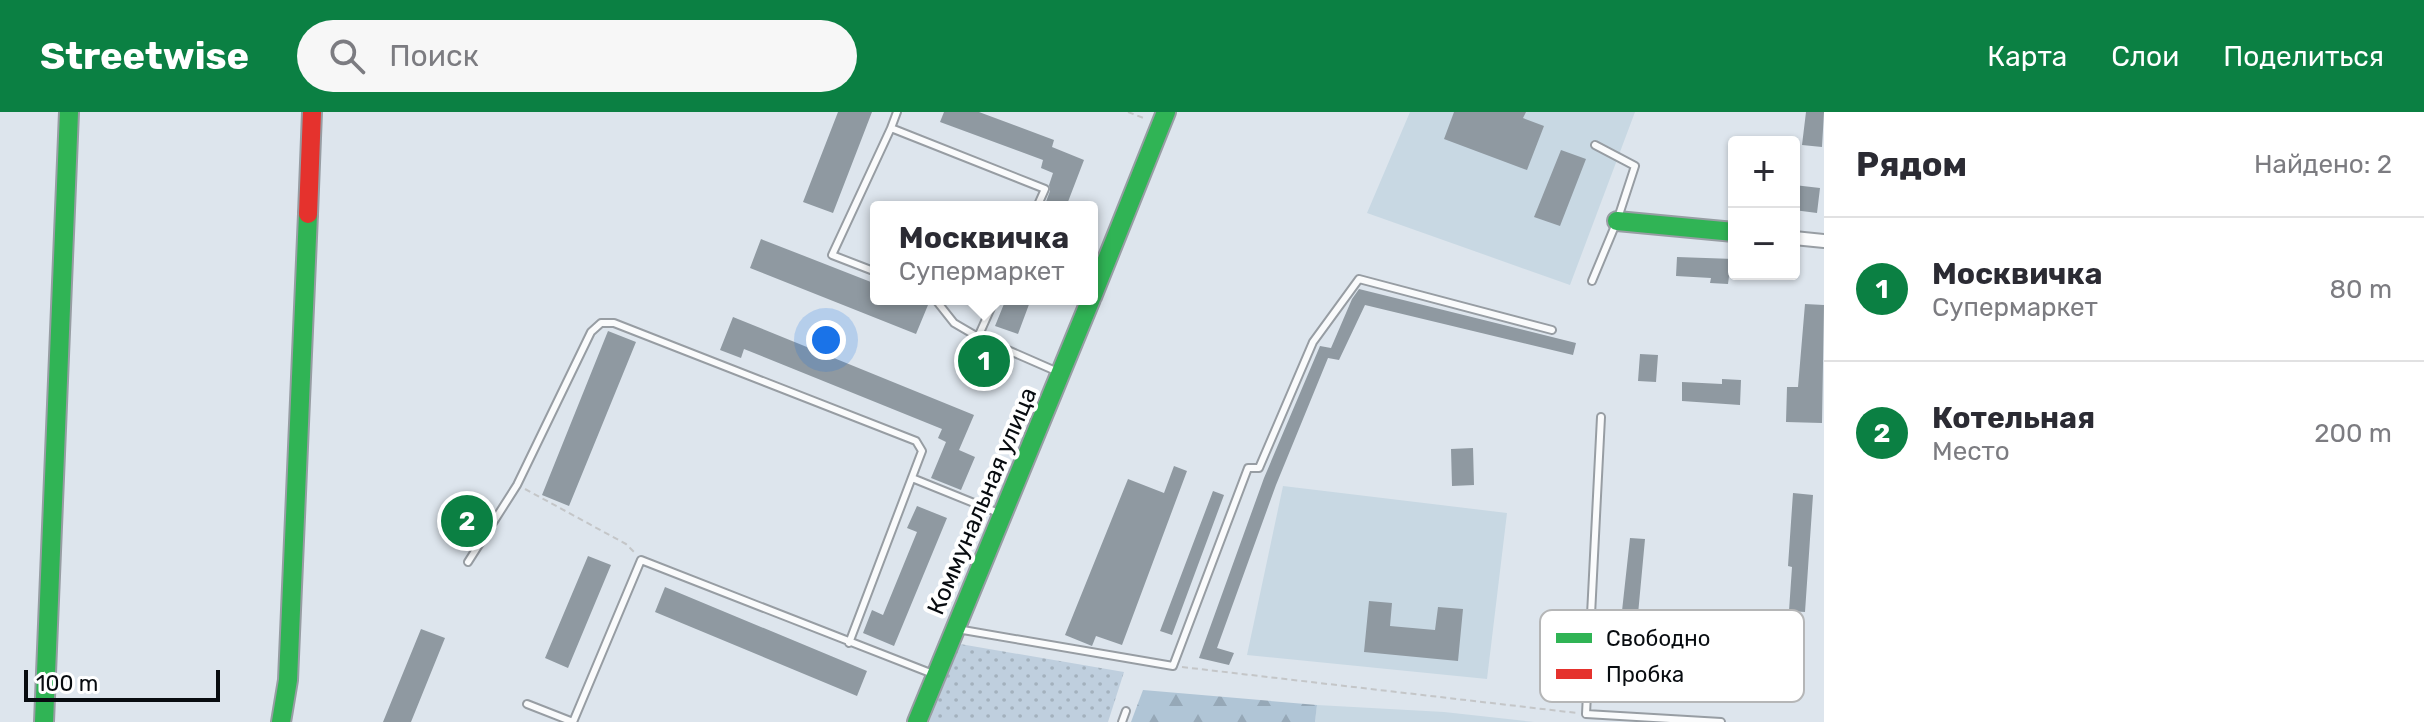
<!DOCTYPE html>
<html lang="ru">
<head>
<meta charset="utf-8">
<style>
  :root { --surface:#fff; --page:#f7f7f7; --text:#2b2b33; --muted:#7c7c81; --line:#e1e1e2; --accent:#0b8043 }
  body { margin:0; font-family:Rubik,sans-serif; background:var(--page); color:var(--text) }
  .controls { position:absolute; right:24px; top:24px; display:grid; overflow:hidden; border-radius:8px; box-shadow:0 2px 6px #0004 }
  .controls button { width:72px; height:72px; display:grid; place-items:center; padding:0; border:0; border-bottom:2px solid var(--line); background:var(--surface); color:var(--text); font:40px sans-serif }
  .scale { position:absolute; left:24px; bottom:20px; width:196px; box-sizing:border-box; padding-left:8px; border:4px solid #080c10; border-top:0; font-size:22px; line-height:28px; white-space:nowrap; color:#080c10; -webkit-text-stroke:6px #fff; paint-order:stroke }
  .you { position:absolute; left:826px; top:228px; width:28px; height:28px; margin:-20px; border:6px solid #fff; border-radius:50%; background:#1a73e8; box-shadow:0 0 0 12px #1a73e833 }
  .badge { display:grid; place-items:center; width:52px; height:52px; border-radius:50%; background:var(--accent); color:#fff; font-size:26px; font-weight:700 }
  .pin { position:absolute; translate:-50% -50%; border:4px solid #fff; box-shadow:0 2px 8px #0006 }
  .popup { position:absolute; left:870px; top:89px; width:228px; height:104px; box-sizing:border-box; display:grid; place-content:center; border-radius:8px; background:var(--surface); filter:drop-shadow(0 2px 6px #0005); font-size:26px; white-space:nowrap; color:var(--muted) }
  .popup b { font-size:30px; color:var(--text) }
  .popup::after { content:''; position:absolute; left:50%; top:100%; margin-left:-16px; border:16px solid transparent; border-top-color:var(--surface) }
  .list { margin:0; padding:0; list-style:none }
  h2 { display:flex; justify-content:space-between; align-items:center; height:104px; margin:0; padding:0 32px; font-size:34px }
  h2 small { font-size:26px; font-weight:400; color:var(--muted) }
  .list li { display:grid; grid-template-columns:52px 1fr auto; gap:24px; align-items:center; box-sizing:border-box; height:144px; padding:0 32px; border-top:2px solid var(--line) }
  .list b { display:block; font-size:30px; white-space:nowrap }
  .list p { margin:0; font-size:26px; white-space:nowrap; color:var(--muted) }
  .list em { font-size:26px; font-style:normal; color:var(--muted) }
  .icon { flex:none; width:44px; height:44px; fill:none; stroke:currentColor; stroke-width:2; stroke-linecap:round; stroke-linejoin:round }
  .map { position:relative; flex:none; width:1824px; height:610px; overflow:hidden }
  header { display:flex; align-items:center; gap:48px; box-sizing:border-box; height:112px; padding:0 40px; background:var(--accent); color:#fff }
  header strong { font-size:38px }
  nav { display:flex; gap:44px; margin-inline-start:auto; font-size:28px }
  .search { width:560px; height:72px; background:var(--page); display:flex; align-items:center; gap:20px; box-sizing:border-box; padding:0 28px; border-radius:44px; color:var(--muted); font-size:30px }
  main { display:flex }
  aside { flex:1; background:var(--surface) }
  .map>svg:first-child { display:block }
</style>
</head>
<body>
<header>
<strong>Streetwise</strong>
<div class="search"><svg class="icon" aria-label="search" viewBox="0 0 24 24"><circle cx="10" cy="10" r="6"/><path d="M15 15l6 6"/></svg>Поиск</div>
<nav><a>Карта</a><a>Слои</a><a>Поделиться</a></nav>
</header>
<main>
<div class="map">
<svg width="1824" height="610" viewBox="0 0 1824 610">
  <defs>
    <pattern id="forest-firs" width="22" height="20" patternUnits="userSpaceOnUse" patternTransform="scale(2)"><rect width="22" height="20" fill="#b0c5d6"/><path d="M5 1l3.5 6h-7zM16 11l3.5 6h-7z" fill="#96a8b7"/></pattern>
    <pattern id="garden-dots" width="8" height="8" patternUnits="userSpaceOnUse" patternTransform="scale(2)"><rect width="8" height="8" fill="#bfcfde"/><path d="M2 2h.1M6 6h.1" fill="none" stroke="#a3b1bd" stroke-width="1.8" stroke-linecap="round"/></pattern>
  </defs>
  <rect width="100%" height="100%" fill="#dde5ed"/>
  <path fill="#c8d8e3" d="M1410 0H1635L1570 173 1367 101Z
    M1283 374 1507 401 1487 567 1247 543Z
    M1317 593 1444 600 1534 610H1315Z"/>
  <path fill="url(#forest-firs)" d="M1143 578 1317 593 1315 610H1131Z"/>
  <path fill="url(#garden-dots)" d="M960 532 1124 560 1108 610H929Z"/>
  <path fill="#8f99a1" d="M838 0H872L833 101 803 90Z
    M944 0H979L1054 28 1052 35 1084 48 1066 95H1044L1050 79 1049 73 1053 61 1041 56 1043 48 940 10Z
    M1454 0H1526L1523 6 1544 14 1527 58 1444 27Z
    M1806 0H1824L1822 35 1802 33Z
    M1561 38 1586 47 1560 114 1534 105Z
    M1794 73 1820 76 1817 101 1794 98Z
    M761 127 876 172V187H913L928 193 916 222 750 156Z
    M1677 145 1734 147V165L1729 164 1728 172 1710 171 1711 166 1676 164Z
    M1359 177 1576 231 1573 243 1365 193 1339 248 1328 246 1276 373 1217 536 1234 541 1229 553 1199 546 1264 366 1320 234 1331 236 1352 187Z
    M1006 187H1031L1018 222 995 214Z
    M1805 192 1824 193 1822 311 1786 310 1787 275H1798Z
    M733 205 974 303 959 338 975 345 961 378 931 366 946 330 938 326 942 317 744 237 741 246 720 238Z
    M608 219 636 230 569 394 542 383Z
    M1640 242 1658 243 1656 270 1638 269Z
    M1722 267 1741 268 1740 293 1682 289V270L1722 272Z
    M1473 336 1474 373 1452 374 1451 337Z
    M1174 354 1187 359 1122 533 1096 524 1092 534 1065 523 1128 367 1164 381Z
    M1213 379 1224 383 1172 523 1160 519Z
    M1793 381 1813 383 1805 500 1789 499 1792 455 1788 454Z
    M465 382 489 392 469 437 446 427Z
    M917 394 947 406 894 534 863 521 872 498 883 503 917 420 907 416Z
    M1630 426 1645 427 1637 513H1643L1640 554 1645 555 1642 578 1617 574 1622 535H1619L1622 499Z
    M588 444 611 453 568 556 545 546Z
    M665 475 867 559 857 584 655 500Z
    M1369 489 1392 491 1390 514 1435 518 1438 495 1463 497 1458 549 1364 540Z
    M421 517 445 526 411 610H383Z"/>
  <g fill="none" stroke-linecap="round" stroke-linejoin="round">
    <defs>
      <path id="lane" d="M891 16 897 0
        M876 160 832 143 891 16 1045 77 1037 95
        M1592 169 1617 109 1635 54 1595 33
        M935 187 954 211 978 225 1058 260
        M978 225 995 187
        M1601 305 1586 602 1721 610
        M912 366 1001 402
        M468 450 517 373 591 220 601 211H614L916 329 922 339 849 531
        M957 517 1173 554 1248 356H1259L1313 230 1359 167 1552 218
        M527 592 573 610
        M573 610 641 448 933 562
        M1122 610 1126 599"/>
      <path id="street" d="M1794 126 1824 129"/>
      <path id="fast" d="M1617 109 1734 120
        M1092 185 1166 0
        M44 610 69 0
        M281 610 288 568 308 102
        M917 610 1091 187"/>
      <path id="jam" d="M308 102 312 0"/>
    </defs>
    <use href="#lane" stroke="#979da3" stroke-width="10"/>
    <use href="#street" stroke="#979da3" stroke-width="16"/>
    <use href="#fast" stroke="#979da3" stroke-width="22"/>
    <use href="#jam" stroke="#979da3" stroke-width="22"/>
    <path stroke="#c4c6c8" stroke-width="2" stroke-dasharray="6 4" stroke-linecap="butt" d="M1128 0 1146 7
      M525 377 626 432 634 440
      M1182 555 1577 601"/>
    <use href="#lane" stroke="#fafbfc" stroke-width="6"/>
    <use href="#street" stroke="#fafbfc" stroke-width="12"/>
    <use href="#fast" stroke="#30b455" stroke-width="18"/>
    <use href="#jam" stroke="#e5322d" stroke-width="18"/>
  </g>
  <g text-anchor="middle" dominant-baseline="central" stroke-width="8" stroke-linejoin="round" paint-order="stroke">
    <g font-size="24" fill="#080c10" stroke="#fff">
      <text transform="translate(982 389) rotate(-67)">Коммунальная улица</text>
    </g>
  </g>
  <rect x="1540" y="498" width="264" height="92" rx="12" fill="#fff" stroke="#b5b6b7" stroke-width="2"/>
  <rect x="1556" y="521" width="36" height="10" fill="#30b455"/>
  <rect x="1556" y="557" width="36" height="10" fill="#e5322d"/>
  <g font-size="22" fill="#080c10">
    <text x="1606" y="534">Свободно</text>
    <text x="1606" y="570">Пробка</text>
  </g>
</svg>
<div class="controls">
<button>+</button>
<button>−</button>
</div>
<div class="scale">100 m</div>
<div class="you"></div>
<div class="pin badge" style="left:984px;top:249px">1</div>
<div class="popup"><b>Москвичка</b>Супермаркет</div>
<div class="pin badge" style="left:467px;top:409px">2</div>
</div>
<aside>
<h2>Рядом<small>Найдено: 2</small></h2>
<ul class="list">
<li><span class="badge">1</span><div><b>Москвичка</b><p>Супермаркет</p></div><em>80 m</em></li>
<li><span class="badge">2</span><div><b>Котельная</b><p>Место</p></div><em>200 m</em></li>
</ul>
</aside>
</main>
</body>
</html>
